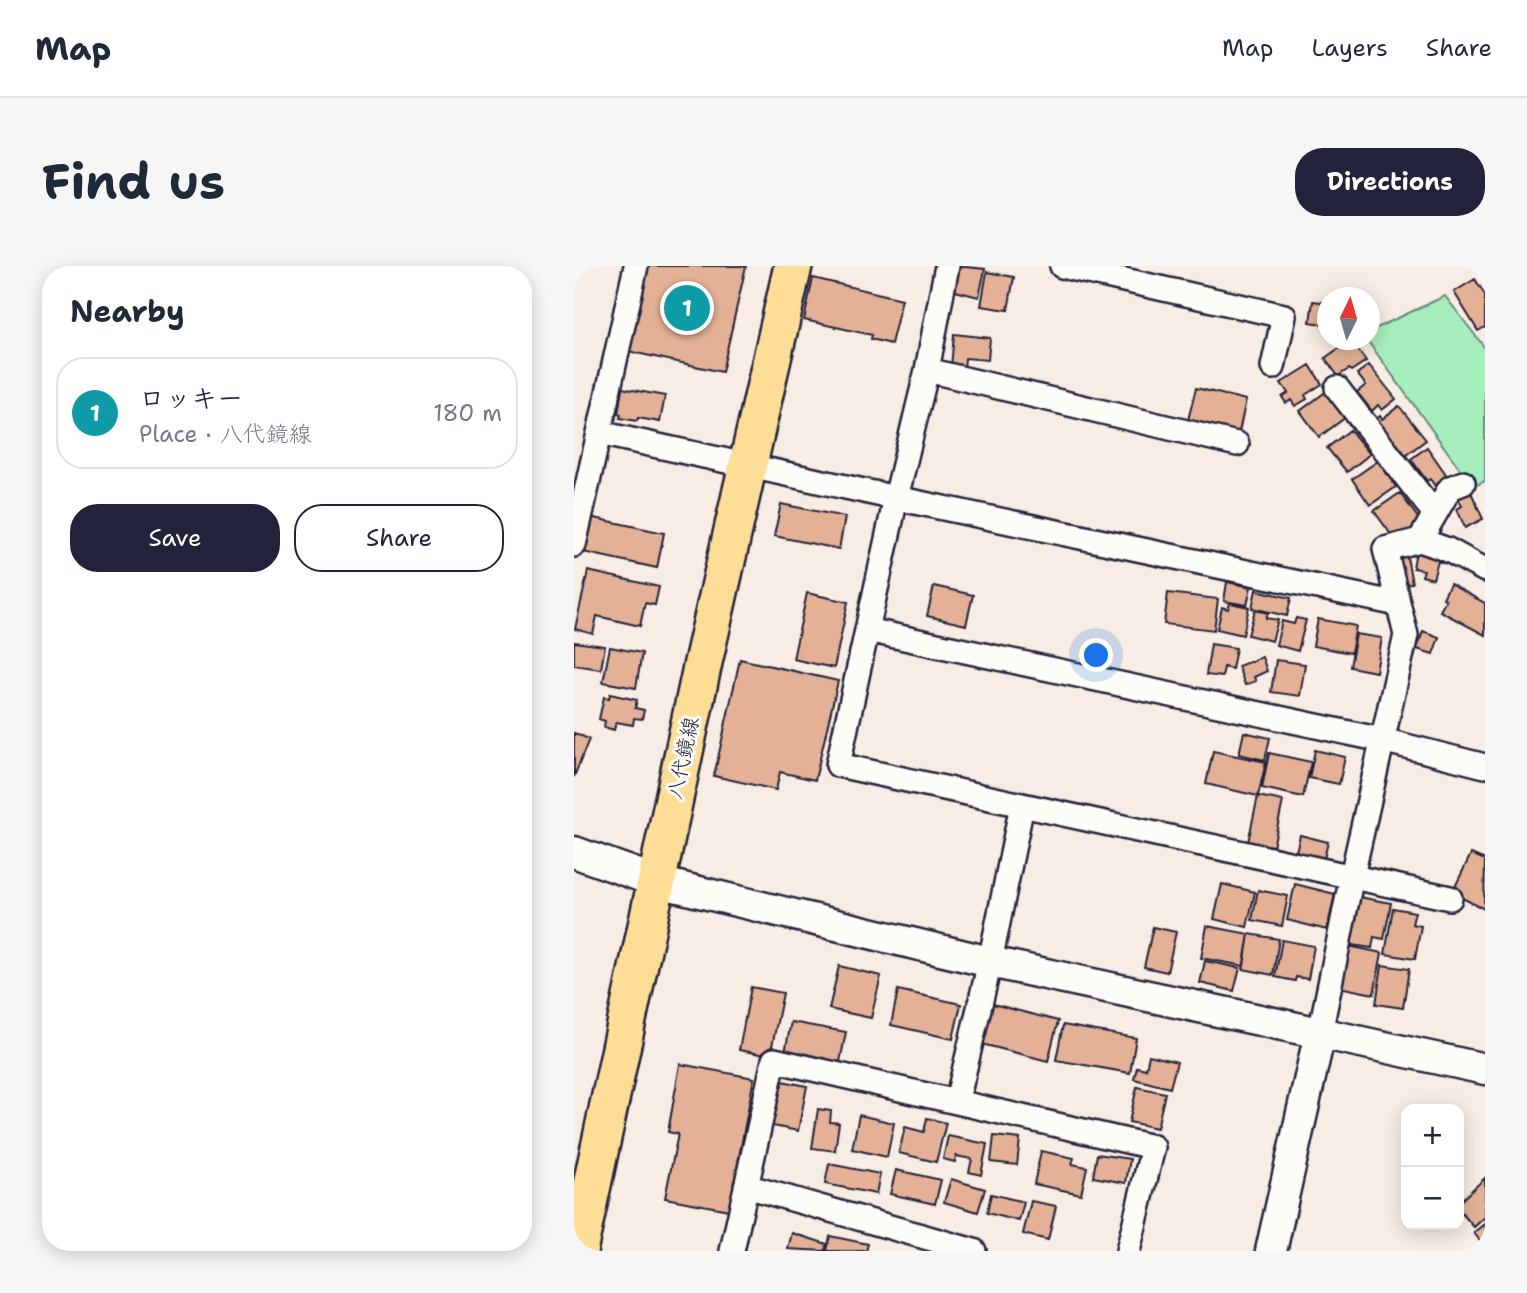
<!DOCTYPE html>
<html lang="en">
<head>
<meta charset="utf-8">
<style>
  :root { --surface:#fff; --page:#f6f6f7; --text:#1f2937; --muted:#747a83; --line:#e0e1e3; --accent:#22223b }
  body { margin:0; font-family:"Shantell Sans","Klee One",sans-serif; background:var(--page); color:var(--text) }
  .controls { position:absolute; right:21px; bottom:21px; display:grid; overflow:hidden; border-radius:14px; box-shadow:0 4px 18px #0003 }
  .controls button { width:63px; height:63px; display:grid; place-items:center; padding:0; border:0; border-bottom:2px solid var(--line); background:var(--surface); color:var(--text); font:35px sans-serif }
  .compass { position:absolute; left:743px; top:21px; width:63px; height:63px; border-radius:50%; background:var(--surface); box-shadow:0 4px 18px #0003; rotate:5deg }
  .you { position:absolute; left:523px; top:390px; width:24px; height:24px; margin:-18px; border:5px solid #fff; border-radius:50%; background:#1a73e8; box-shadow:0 0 0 10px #1a73e833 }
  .badge { display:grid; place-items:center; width:46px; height:46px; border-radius:50%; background:var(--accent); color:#fff; font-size:23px; font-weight:700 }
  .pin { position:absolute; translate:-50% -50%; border:4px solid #fff; box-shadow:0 2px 7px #0006 }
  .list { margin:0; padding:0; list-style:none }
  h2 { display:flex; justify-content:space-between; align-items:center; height:91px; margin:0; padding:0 28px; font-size:30px }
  h2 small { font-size:23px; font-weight:400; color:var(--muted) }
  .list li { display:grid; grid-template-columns:46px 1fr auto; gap:21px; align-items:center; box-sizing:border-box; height:112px; margin:0 14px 14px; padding:0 14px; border:2px solid var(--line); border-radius:28px }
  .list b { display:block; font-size:26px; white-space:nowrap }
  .list p { margin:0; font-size:23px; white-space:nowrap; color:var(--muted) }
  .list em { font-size:23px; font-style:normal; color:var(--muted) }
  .actions { display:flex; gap:14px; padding:21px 28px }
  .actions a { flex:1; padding:16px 0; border:2px solid var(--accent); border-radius:28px; text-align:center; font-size:24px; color:var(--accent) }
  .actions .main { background:var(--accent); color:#fff }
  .map { position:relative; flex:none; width:911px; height:985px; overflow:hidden; border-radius:28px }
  header { display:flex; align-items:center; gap:42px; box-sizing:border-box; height:98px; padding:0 35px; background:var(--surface); border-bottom:2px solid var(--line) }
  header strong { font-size:33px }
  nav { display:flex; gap:38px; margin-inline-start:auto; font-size:24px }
  .intro { display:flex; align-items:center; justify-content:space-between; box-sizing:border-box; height:168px; padding:0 42px }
  h1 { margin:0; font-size:49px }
  .button { padding:18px 32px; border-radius:28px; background:var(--accent); color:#fff; font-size:24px; font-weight:700 }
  main { display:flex; gap:42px; padding:0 42px }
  aside { flex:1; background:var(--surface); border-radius:28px; box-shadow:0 4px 18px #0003 }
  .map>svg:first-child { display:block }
</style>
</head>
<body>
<header>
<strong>Map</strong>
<nav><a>Map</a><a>Layers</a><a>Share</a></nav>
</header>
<div class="intro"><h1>Find us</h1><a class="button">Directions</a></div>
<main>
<aside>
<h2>Nearby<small></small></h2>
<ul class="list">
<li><span class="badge" style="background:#0f9aa8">1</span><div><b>ロッキー</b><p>Place · 八代鏡線</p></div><em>180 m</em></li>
</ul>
<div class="actions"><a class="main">Save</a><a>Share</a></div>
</aside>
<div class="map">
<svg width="911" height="985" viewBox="0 0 911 985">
  <rect width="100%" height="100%" fill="#f8ede4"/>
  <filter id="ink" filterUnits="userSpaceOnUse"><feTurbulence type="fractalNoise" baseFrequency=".0143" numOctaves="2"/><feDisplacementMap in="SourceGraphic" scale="14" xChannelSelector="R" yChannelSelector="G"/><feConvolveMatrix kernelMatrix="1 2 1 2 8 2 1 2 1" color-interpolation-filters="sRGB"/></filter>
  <g filter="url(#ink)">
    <path fill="#a6eebb" stroke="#64887b" stroke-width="2" d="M871 30 911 82V215L899 221 793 74H796V65Z"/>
    <path fill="#e4b196" stroke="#22223b" stroke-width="2" d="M73 0H172L148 106 54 85Z
      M382 0 411 3 405 31 377 24Z
      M413 6 440 11 434 44 407 40Z
      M239 12 328 33 317 78 297 73 298 69 230 54Z
      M901 13 911 29V61L904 65 880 26Z
      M739 35 754 37V59L736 56Z
      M380 68 416 72 414 94 391 92 390 103 377 101Z
      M777 74 792 95 777 105 775 103 764 110 751 92Z
      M736 99 748 118 731 129 733 133 721 140 717 134 712 137 708 131 714 127 707 117Z
      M795 99 822 133 808 144 804 139 798 145 783 126 792 119 783 108Z
      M48 122 91 130 86 156 64 152 63 155 46 152 47 149 44 148Z
      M622 122 672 134 665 166 614 154Z
      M753 125 772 151 745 171 726 145Z
      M825 140 852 174 832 189 820 174 813 179 796 158 806 150 808 153Z
      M776 164 796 188 773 206 753 182Z
      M853 181 874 211 861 220 856 213 853 215 837 193Z
      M804 195 822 221 796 239 778 213Z
      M897 226 909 253 891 262 883 243 888 240 884 232Z
      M826 227 847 256 821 274 800 245Z
      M207 238 271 251 265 283 200 270Z
      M16 251 90 267 83 302 9 286Z
      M842 284 870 291 869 297 864 295 859 313 848 310 850 304 839 302Z
      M832 286 838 317 831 318 824 288Z
      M14 305 85 321 81 339 71 337 66 360 23 350 19 368 1 363Z
      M653 316 677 321 673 339 650 335Z
      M876 318 911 337V369L866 345 872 334 869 332Z
      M360 320 399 329 392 359 353 350Z
      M682 324 717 332 713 350 678 342Z
      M233 327 274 336 260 402 219 393Z
      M594 327 644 333 640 364 590 358Z
      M656 337 675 341 669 369 643 363 648 341 654 343Z
      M681 344 694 347 692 352 704 354 698 375 674 369Z
      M722 352 732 354 724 385 702 379 708 355 720 358Z
      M744 353 782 360 777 387 739 380Z
      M849 365 865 371 859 388 843 383Z
      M782 368 808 372 802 406 776 401Z
      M0 376 31 380 27 403 0 399Z
      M637 378 662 382 658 403 650 401 648 411 632 409Z
      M36 381 68 387 62 422 29 416Z
      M688 391 693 405 680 411 682 415 671 419 664 400Z
      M166 393 264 415 241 514 206 506 202 524 140 510Z
      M702 394 731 398 726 430 697 426Z
      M36 428 63 434 61 442 70 444 68 453 60 452 59 459 42 456 40 464 30 461 31 455 25 453 30 431 35 432Z
      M670 466 696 472 691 494 665 488Z
      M0 467 15 473 0 511Z
      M741 484 771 491 765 518 735 512Z
      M639 485 692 496 684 530 632 518Z
      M695 487 737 496 729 531 688 522Z
      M684 530 709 535 699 581 674 576Z
      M726 569 754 576 749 597 721 590Z
      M897 588 911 594 910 643 878 627Z
      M648 618 681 626 673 661 640 653Z
      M721 618 761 628 753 664 713 654Z
      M684 624 714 630 708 660 678 654Z
      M780 630 817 637 810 673 800 671 798 682 771 678Z
      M819 642 841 646 838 658 847 660 841 693 811 688Z
      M633 660 675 668 670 700 627 692Z
      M579 661 602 666 593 706 570 701Z
      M675 668 705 673 699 709 669 703Z
      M708 674 740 680 734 713 722 711 721 715 701 711Z
      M774 680 808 687 800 728 765 721Z
      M631 695 666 702 660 725 626 717Z
      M808 699 835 703 829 742 802 738Z
      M265 700 307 710 297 752 255 743Z
      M177 721 209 727 196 790 165 784Z
      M324 724 387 738 379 773 317 759Z
      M415 737 484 755 474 795 404 777Z
      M217 756 272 766 265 801 210 791Z
      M489 759 562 772 556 807 482 794Z
      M575 789 603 796 596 822 560 813 563 801 572 803Z
      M106 798 180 812 155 944 91 932 104 868 94 866Z
      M203 814 233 820 224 865 194 859Z
      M563 821 591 827 583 862 555 856Z
      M244 843 257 845 256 856 265 857 261 885 238 882Z
      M285 849 320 857 313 891 278 883Z
      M353 852 372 857 362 896 325 887 331 861 350 866Z
      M374 870 413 878 407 909 395 906 398 893 382 890 381 896 369 893Z
      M420 870 446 873 443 899 417 896Z
      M467 885 500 892 498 898 513 901 507 928 460 918Z
      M523 888 556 893 552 917 519 911Z
      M255 898 306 908 302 928 251 918Z
      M322 904 367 914 361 938 316 928Z
      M911 912V951L900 961 885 944V936Z
      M377 913 411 923 404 946 370 936Z
      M417 928 450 936 445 955 413 947Z
      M457 935 482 940 474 974 449 968Z
      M911 958V981L900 967Z
      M218 967 253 978 251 985 214 983Z
      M256 970 294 978 292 985H253Z"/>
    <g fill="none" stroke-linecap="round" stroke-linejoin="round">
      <defs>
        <path id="minor" d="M62 0 25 167 322 232 353 104 373 0
          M488 0 710 50 699 101
          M353 104 663 178
          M763 122 861 248
          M846 274 874 284 911 304
          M0 279 25 167
          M293 364 322 232 824 338
          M876 632 264 499 293 364 808 474 911 500
          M746 767 778 610 832 369 811 283 846 274 876 222 889 217
          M383 835 416 696 448 539
          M172 920 400 985
          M158 985 200 794 579 881 554 985"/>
        <path id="tertiary" d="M0 586 84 616 416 696 746 767 697 985
          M746 767 911 803"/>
        <path id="primary" d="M4 985 128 401 219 0"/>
      </defs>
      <use href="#minor" stroke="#22223b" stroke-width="28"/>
      <use href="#tertiary" stroke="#22223b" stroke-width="35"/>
      <use href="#primary" stroke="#22223b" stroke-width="42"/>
      <use href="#minor" stroke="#fdfcf7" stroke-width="23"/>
      <use href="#tertiary" stroke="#fdfcf7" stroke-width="30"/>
      <use href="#primary" stroke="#fede96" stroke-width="37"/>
    </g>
  </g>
  <g text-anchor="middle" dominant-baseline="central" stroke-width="6" stroke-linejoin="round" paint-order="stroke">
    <g font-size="21" fill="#22223b" stroke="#fdfcf7">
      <text transform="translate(109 492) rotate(-78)">八代鏡線</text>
    </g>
  </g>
</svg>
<div class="controls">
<button>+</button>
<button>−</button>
</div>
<svg class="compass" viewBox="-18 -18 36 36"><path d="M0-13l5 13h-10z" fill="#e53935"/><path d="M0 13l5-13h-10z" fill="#747a83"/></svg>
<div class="you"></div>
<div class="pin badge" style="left:113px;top:42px;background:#0f9aa8">1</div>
</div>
</main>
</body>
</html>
